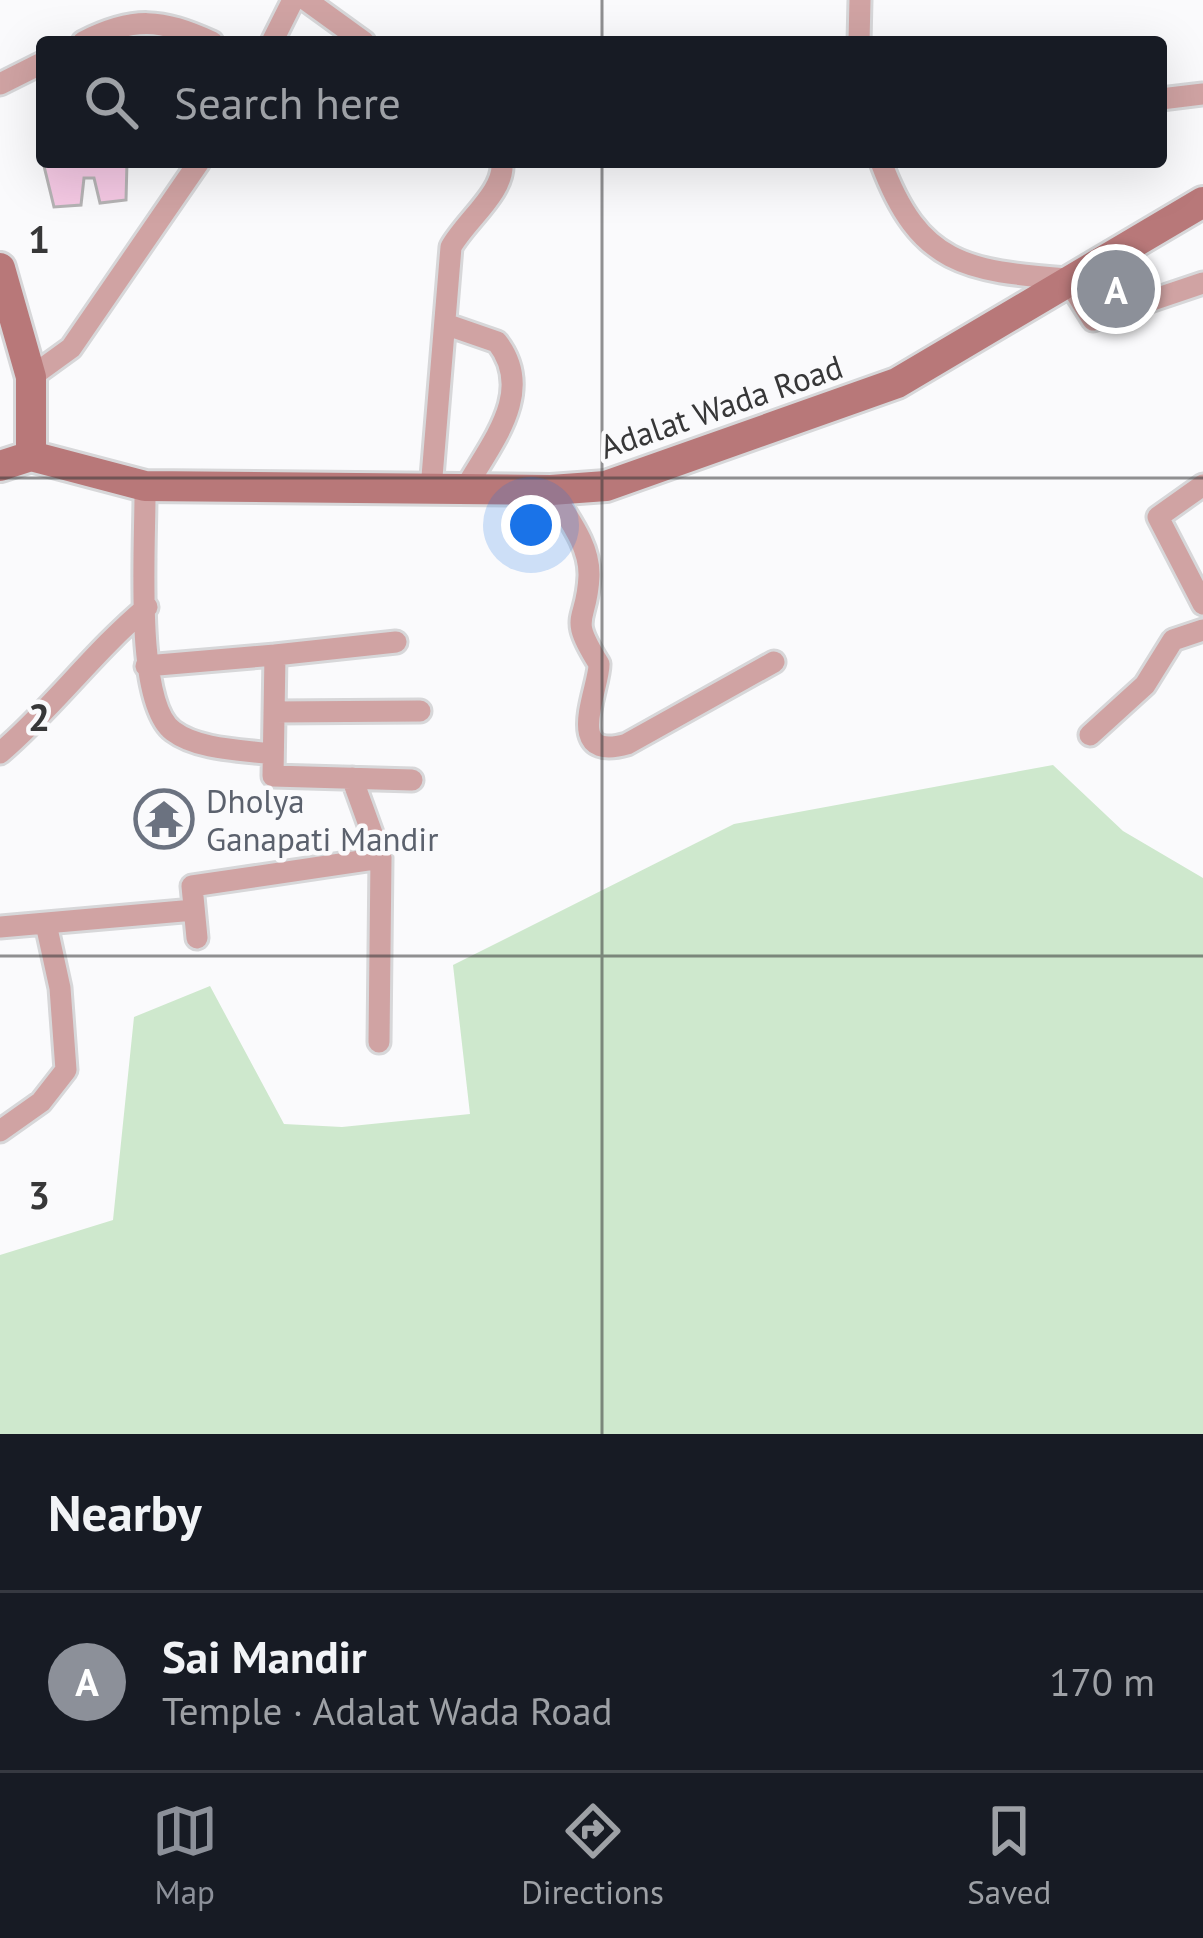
<!DOCTYPE html>
<html lang="en">
<head>
<meta charset="utf-8">
<style>
  :root { --surface:#171b24; --page:#20242c; --text:#f1f3f6; --muted:#9ea1a6; --line:#363941; --accent:#8c9099 }
  body { margin:0; font-family:"PT Sans",sans-serif; background:var(--page); color:var(--text) }
  .you { position:absolute; left:531px; top:525px; width:42px; height:42px; margin:-30px; border:9px solid #fff; border-radius:50%; background:#1a73e8; box-shadow:0 0 0 18px #1a73e833 }
  .badge { display:grid; place-items:center; width:78px; height:78px; border-radius:50%; background:var(--accent); color:#fff; font-size:39px; font-weight:700 }
  .pin { position:absolute; translate:-50% -50%; border:6px solid #fff; box-shadow:0 3px 12px #0006 }
  .list { margin:0; padding:0; list-style:none }
  h2 { display:flex; justify-content:space-between; align-items:center; height:156px; margin:0; padding:0 48px; font-size:51px }
  h2 small { font-size:39px; font-weight:400; color:var(--muted) }
  .list li { display:grid; grid-template-columns:78px 1fr auto; gap:36px; align-items:center; box-sizing:border-box; height:180px; padding:0 48px; border-top:3px solid var(--line) }
  .list b { display:block; font-size:45px; white-space:nowrap }
  .list p { margin:0; font-size:39px; white-space:nowrap; color:var(--muted) }
  .list em { font-size:39px; font-style:normal; color:var(--muted) }
  .icon { flex:none; width:66px; height:66px; fill:none; stroke:currentColor; stroke-width:2; stroke-linecap:round; stroke-linejoin:round }
  .map { position:relative; flex:none; width:1203px; height:1434px; overflow:hidden }
  .search { position:absolute; background:var(--surface); box-shadow:0 12px 48px #0002; left:36px; right:36px; top:36px; height:132px; display:flex; align-items:center; gap:30px; box-sizing:border-box; padding:0 42px; border-radius:12px; color:var(--muted); font-size:45px }
  .sheet { height:336px; background:var(--surface) }
  nav { display:flex; justify-content:space-around; align-items:center; box-sizing:border-box; height:168px; border-top:3px solid var(--line); background:var(--surface); font-size:33px; color:var(--muted) }
  nav a { display:grid; justify-items:center; gap:6px }
  nav .on { color:var(--accent) }
  .map>svg:first-child { display:block }
</style>
</head>
<body>
<div class="map">
<svg width="1203" height="1434" viewBox="0 0 1203 1434">
  <rect width="100%" height="100%" fill="#fafafc"/>
  <path fill="#cee8cd" d="M1053 765 1123 831 1203 878V1434H0V1255L113 1220 134 1017 210 986 284 1124 342 1127 470 1114 453 965 734 824Z"/>
  <path fill="#f4c8e3" stroke="#b5b3b4" stroke-width="3" d="M43 162H127L126 200 100 203 94 178H84L81 205 54 207Z
    M1125 270 1139 288 1107 307 1094 291Z"/>
  <g fill="none" stroke-linecap="round" stroke-linejoin="round">
    <defs>
      <path id="minor" d="M306 0 364 42
        M83 42C134 16 161 19 212 42
        M272 42 293 0
        M859 42 860 0
        M0 84 42 63
        M1161 99 1203 94
        M881 162C919 265 966 271 1067 279L1093 320 1203 283
        M445 324 497 342C536 392 491 443 465 489
        M31 377 71 348 199 162
        M1203 485 1158 517 1203 604
        M145 486C146 539 133 701 173 731 198 750 243 750 273 754
        M431 489 451 247C466 220 505 192 502 162
        M551 490C566 516 590 544 589 576 587 625 567 613 599 664 600 687 561 763 627 744L774 662
        M275 655 396 642
        M146 666 275 655 273 776 412 780
        M274 712 420 711
        M1090 735 1145 685 1173 640 1203 630
        M0 753C53 708 93 652 147 607
        M352 778 381 858 379 1042
        M0 927 194 910
        M197 938 192 886 381 858
        M0 1131 41 1102 66 1070 60 988 46 924"/>
      <path id="secondary" d="M0 268 31 377V456
        M0 466 31 456 145 486 551 490 606 486 897 383 1203 202"/>
    </defs>
    <use href="#minor" stroke="#d7d7d9" stroke-width="27"/>
    <use href="#secondary" stroke="#d7d7d9" stroke-width="36"/>
    <use href="#minor" stroke="#d0a3a3" stroke-width="21"/>
    <use href="#secondary" stroke="#b87879" stroke-width="30"/>
  </g>
  <path fill="none" stroke="#373738" stroke-width="3" stroke-opacity="0.55" d="M602 0V42M602 162V1434M0 478H1203M0 956H1203"/>
  <defs>
    <symbol id="temple-ring" viewBox="-11 -11 22 22"><circle r="9.5" fill="#fafafc" stroke="#6b7280" stroke-width="1.5"/><path d="M0-6L5-2H3V0L6.5 2.5H4V6H1.5V3h-3V6H-4V2.5H-6.5L-3 0V-2H-5Z" fill="#6b7280"/></symbol>
  </defs>
  <g fill-rule="evenodd">
    <use href="#temple-ring" x="131" y="786" width="66" height="66"/>
  </g>
  <g text-anchor="middle" dominant-baseline="central" stroke-width="9" stroke-linejoin="round" paint-order="stroke">
    <g font-size="33" fill="#373738" stroke="#fafafc">
      <text transform="translate(721 406) rotate(-19)">Adalat Wada Road</text>
    </g>
    <g font-size="33" fill="#5b616d" stroke="#fafafc" text-anchor="start">
      <text x="206" y="800">Dholya<tspan x="206" dy="38">Ganapati Mandir</tspan></text>
    </g>
  </g>
  <g font-size="39" text-anchor="middle" font-weight="bold" fill="#373738" stroke="#fafafc" stroke-width="9" stroke-linejoin="round" paint-order="stroke">
    <text x="39" y="253">1</text>
    <text x="39" y="731">2</text>
    <text x="39" y="1209">3</text>
  </g>
</svg>
<div class="you"></div>
<div class="pin badge" style="left:1116px;top:289px">A</div>
<div class="search"><svg class="icon" aria-label="search" viewBox="0 0 24 24"><circle cx="10" cy="10" r="6"/><path d="M15 15l6 6"/></svg>Search here</div>
</div>
<section class="sheet">
<h2>Nearby<small></small></h2>
<ul class="list">
<li><span class="badge">A</span><div><b>Sai Mandir</b><p>Temple · Adalat Wada Road</p></div><em>170 m</em></li>
</ul>
</section>
<nav>
<a class="on"><svg class="icon" aria-label="map" viewBox="0 0 24 24"><path d="M3 6l6-2 6 2 6-2v14l-6 2-6-2-6 2zM9 4v14M15 6v14"/></svg>Map</a>
<a><svg class="icon" aria-label="directions" viewBox="0 0 24 24"><path d="M12 3l9 9-9 9-9-9zM9 14v-3h6M13 9l2 2-2 2"/></svg>Directions</a>
<a><svg class="icon" aria-label="saved" viewBox="0 0 24 24"><path d="M7 4h10v16l-5-4-5 4z"/></svg>Saved</a>
</nav>
</body>
</html>
